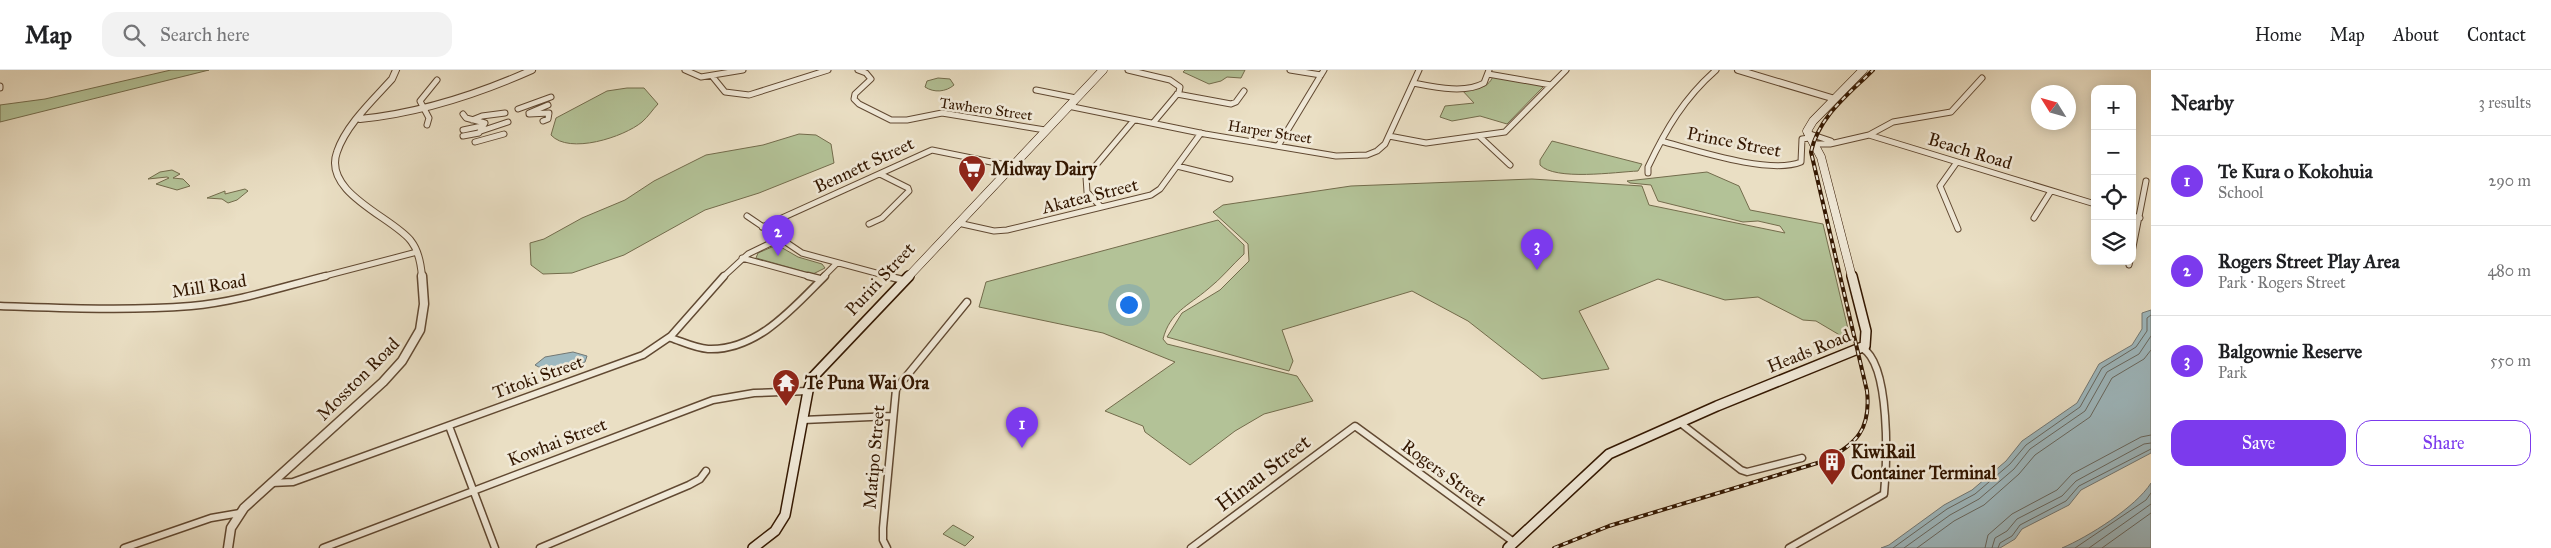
<!DOCTYPE html>
<html lang="en">
<head>
<meta charset="utf-8">
<style>
  :root { --surface:#fff; --page:#f2f2f2; --text:#202124; --muted:#757577; --line:#e0e0e0; --accent:#7c3aed }
  body { margin:0; font-family:"IM FELL Great Primer",serif; background:var(--page); color:var(--text) }
  .controls { position:absolute; right:15px; top:15px; display:grid; overflow:hidden; border-radius:10px; box-shadow:0 2px 12px #0003 }
  .controls button { width:45px; height:45px; display:grid; place-items:center; padding:0; border:0; border-bottom:1px solid var(--line); background:var(--surface); color:var(--text); font:25px sans-serif }
  .compass { position:absolute; left:2031px; top:15px; width:45px; height:45px; border-radius:50%; background:var(--surface); box-shadow:0 2px 12px #0003; rotate:307deg }
  .you { position:absolute; left:1128px; top:234px; width:18px; height:18px; margin:-12px; border:4px solid #fff; border-radius:50%; background:#1a73e8; box-shadow:0 0 0 8px #1a73e833 }
  .badge { display:grid; place-items:center; width:32px; height:32px; border-radius:50%; background:var(--accent); color:#fff; font-size:16px; font-weight:700 }
  .pin { position:absolute; translate:-50% -41px; filter:drop-shadow(0 1px 2px #0008) }
  .pin::after { content:''; position:absolute; top:26px; width:18px; height:15px; background:inherit; clip-path:polygon(0 0,100% 0,50% 100%) }
  .list { margin:0; padding:0; list-style:none }
  h2 { display:flex; justify-content:space-between; align-items:center; height:65px; margin:0; padding:0 20px; font-size:21px }
  h2 small { font-size:16px; font-weight:400; color:var(--muted) }
  .list li { display:grid; grid-template-columns:32px 1fr auto; gap:15px; align-items:center; box-sizing:border-box; height:90px; padding:0 20px; border-top:1px solid var(--line) }
  .list b { display:block; font-size:19px; white-space:nowrap }
  .list p { margin:0; font-size:16px; white-space:nowrap; color:var(--muted) }
  .list em { font-size:16px; font-style:normal; color:var(--muted) }
  .actions { display:flex; gap:10px; padding:15px 20px }
  .actions a { flex:1; padding:11px 0; border:1px solid var(--accent); border-radius:15px; text-align:center; font-size:18px; color:var(--accent) }
  .actions .main { background:var(--accent); color:#fff }
  .icon { flex:none; width:28px; height:28px; fill:none; stroke:currentColor; stroke-width:2; stroke-linecap:round; stroke-linejoin:round }
  .map { position:relative; flex:none; width:2151px; height:478px; overflow:hidden }
  header { display:flex; align-items:center; gap:30px; box-sizing:border-box; height:70px; padding:0 25px; background:var(--surface); border-bottom:1px solid var(--line) }
  header strong { font-size:24px }
  nav { display:flex; gap:28px; margin-inline-start:auto; font-size:18px }
  .search { width:350px; height:45px; background:var(--page); display:flex; align-items:center; gap:12px; box-sizing:border-box; padding:0 18px; border-radius:15px; color:var(--muted); font-size:19px }
  main { display:flex }
  aside { flex:1; background:var(--surface) }
  .map>svg:first-child { display:block }
</style>
</head>
<body>
<header>
<strong>Map</strong>
<div class="search"><svg class="icon" aria-label="search" viewBox="0 0 24 24"><circle cx="10" cy="10" r="6"/><path d="M15 15l6 6"/></svg>Search here</div>
<nav><a>Home</a><a>Map</a><a>About</a><a>Contact</a></nav>
</header>
<main>
<div class="map">
<svg width="2151" height="478" viewBox="0 0 2151 478">
  <rect width="100%" height="100%" fill="#eadfc4"/>
  <filter id="stains"><feTurbulence type="fractalNoise" baseFrequency=".004" numOctaves="4"/><feColorMatrix values="0 0 0 0 .2 0 0 0 0 .09 0 0 0 0 .02 0 0 0 .5 -.17"/></filter>
  <radialGradient id="worn" r=".72"><stop offset=".6" stop-color="#630" stop-opacity="0"/><stop offset="1" stop-color="#630" stop-opacity=".3"/></radialGradient>
  <path fill="#b3c297" stroke="#736c4c" d="M171 0H209L0 52V35L45 29Z
    M1185 0H1245L1241 8 1227 7 1221 11 1209 14 1183 2Z
    M1493 6 1545 15 1507 54 1480 46 1452 51 1440 47 1445 36 1474 33 1461 19C1474 18 1488 20 1493 6Z
    M938 8 950 9 954 15C946 22 934 23 925 17L927 11Z
    M627 18H644L658 34C653 39 648 47 642 52 624 67 569 85 551 65L556 48 607 21Z
    M799 64 816 65 831 74 834 93 759 123 705 140 624 185 572 203 543 204 531 195 530 173 544 169 582 148 625 130 654 111 706 85 763 75Z
    M1552 71 1642 94 1638 101C1616 102 1555 111 1540 95V90Z
    M172 100 180 104 173 108 183 109 190 116 177 120 156 114 169 108 167 107 148 109 160 102Z
    M1707 102 1739 116 1750 140 1823 154 1849 263 1843 267 1816 251 1803 250 1758 227 1725 230 1658 209 1579 241 1609 299 1542 309 1468 251 1412 221 1282 260 1293 291 1289 301 1167 267 1182 243 1220 220 1249 191 1248 174 1213 142 1223 135 1351 116 1532 109 1642 116 1649 135 1785 163 1780 156 1758 151 1743 152 1658 131 1651 115 1630 113 1627 111Z
    M245 119 248 121 237 130 228 133 222 129 207 128 225 121V124Z
    M1218 150 1244 175V184C1232 195 1221 209 1208 219 1188 236 1170 242 1163 269L1167 274 1297 306 1313 331 1264 344 1235 361 1190 395 1145 362 1143 356 1105 341 1175 292 1103 263 979 237 986 212Z
    M779 176 798 187 822 194 825 198 813 204 756 188 758 183 772 177Z
    M953 455 974 467 965 476 943 464Z"/>
  <path fill="#9eb9c0" stroke="#737874" d="M2151 240V383L2081 420 2069 435 2022 459 2015 469 2000 478H1881L1889 475 1944 435 1972 420 2006 391 2022 371 2077 333 2099 294 2132 275 2142 259V243Z
    M573 282 587 286 585 292C569 298 552 305 535 295L545 287Z
    M2151 413V478H2062C2088 467 2136 437 2151 413Z"/>
  <g fill="none" stroke-linecap="round" stroke-linejoin="round">
    <path stroke="#686860" stroke-width="1" d="M1893 478 1947 439 1975 424 2010 394 2026 375 2080 337 2102 298 2136 277 2147 261V248L2151 245
      M1904 478 1950 445 1979 429 2014 399 2030 379 2085 341 2107 302 2139 284 2151 266
      M1917 478 1954 451 1984 435 2019 404 2035 385 2090 347 2112 308 2144 289 2151 280
      M1985 478 1988 465 2012 444 2057 420 2072 404 2141 367 2151 365
      M1992 478 1995 468 2007 461 2017 449 2062 426 2076 411 2144 374 2151 373
      M1998 478 2000 473 2012 466 2020 455 2066 431 2079 416 2151 379
      M2075 478 2146 430 2151 423
      M2089 478 2151 434
      M2102 478 2151 443"/>
    <defs>
      <path id="minor-far1" d="M685 0 701 7 743 0
        M858 0 866 3 871 9 855 24 854 29 859 34 891 50H907L942 43 1045 60
        M1128 0 1170 10 1180 17 1179 22 1153 53
        M1290 0 1321 5
        M1488 4 1551 15
        M712 6 725 22 749 25 828 0
        M1413 13C1434 17 1465 24 1484 13L1489 0
        M0 16V18
        M1036 20 1076 28
        M1177 24 1231 34 1236 32 1244 21
        M1068 36 1205 64 1336 86 1367 85 1377 81 1385 74 1419 0
        M518 39 551 27
        M529 43 548 35
        M463 44 466 48 485 53 479 63 463 66
        M529 44 549 43 548 49 543 51
        M472 50 482 46 505 43
        M427 55 429 48 420 31 437 10
        M463 60 482 56
        M481 61 508 52
        M1807 63 1831 71
        M1869 65 1893 52 1951 42 1982 8
        M1389 66 1426 73 1505 62 1566 0
        M1479 66 1510 95
        M1661 71C1695 80 1769 105 1801 92L1802 69 1809 68
        M475 72 504 64
        M1813 74H1830L1869 65 2095 134
        M1278 76 1324 0
        M1957 92 1940 116 1958 159
        M1177 96 1230 109
        M1648 103V97C1666 59 1684 28 1716 0
        M1101 137 1087 122 1086 107 1134 50
        M747 146 802 183 891 207
        M2132 146 2140 148
        M2034 148 2051 121
        M958 153 994 161 1007 160 1151 125 1160 119 1201 63
        M869 154 882 148 909 121 908 118 880 104
        M762 157 932 80 1011 96
        M2132 182 2146 111
        M742 188 812 207
        M2129 195 2130 191
        M321 207 417 182
        M723 207 748 184 779 169
        M823 207 837 193"/>
      <path id="minor" d="M808 206 820 209
        M887 206 903 210
        M0 236C64 238 128 241 191 236 237 232 282 217 326 206
        M671 268C683 272 695 278 708 279 757 281 793 238 825 206
        M803 350 893 346
        M1679 352 1741 400 1747 402 1802 388
        M449 356 495 478
        M271 413 293 412 643 285 671 266 724 206
        M124 478 211 448 240 443
        M323 478 713 330 754 323 808 321
        M540 478 689 415 700 409 706 401
        M887 478 883 470V458L896 319 967 232
        M1191 478 1355 356 1515 473
        M1789 478 1884 424C1887 394 1891 294 1862 278"/>
      <path id="tertiary-far1" d="M396 0 392 9C373 30 346 55 337 82 322 123 394 148 411 171 419 181 421 194 422 207
        M1738 0 1835 29
        M360 49C421 43 476 25 532 0"/>
      <path id="tertiary" d="M228 478 231 458 244 438 383 312 402 291 420 260 424 234 422 206"/>
      <path id="secondary-far1" d="M908 207 1103 0
        M1852 207 1821 87 1807 61 1813 51 1863 0"/>
      <path id="secondary" d="M753 478 775 461 785 445 808 321 813 307 909 206
        M1508 478 1609 384 1717 336 1865 276 1866 261 1852 206"/>
    </defs>
    <use href="#minor-far1" stroke="#614932" stroke-width="7"/>
    <use href="#minor" stroke="#614932" stroke-width="9"/>
    <use href="#tertiary-far1" stroke="#614932" stroke-width="8"/>
    <use href="#tertiary" stroke="#614932" stroke-width="11"/>
    <use href="#secondary-far1" stroke="#331701" stroke-width="9"/>
    <use href="#secondary" stroke="#331701" stroke-width="12"/>
    <use href="#minor-far1" stroke="#f1ead9" stroke-width="5"/>
    <use href="#minor" stroke="#f1ead9" stroke-width="6"/>
    <use href="#tertiary-far1" stroke="#f1ead9" stroke-width="6"/>
    <use href="#tertiary" stroke="#f1ead9" stroke-width="8"/>
    <use href="#secondary-far1" stroke="#f1ead9" stroke-width="8"/>
    <use href="#secondary" stroke="#f1ead9" stroke-width="9"/>
    <defs>
      <path id="rail" d="M1554 478 1609 456 1824 391C1857 374 1871 359 1867 321L1811 82C1819 46 1848 25 1873 0"/>
    </defs>
    <use href="#rail" stroke="#331701" stroke-width="4"/>
    <use href="#rail" stroke="#f1ead9" stroke-width="2" stroke-dasharray="5" stroke-linecap="butt"/>
  </g>
  <defs>
    <symbol id="supermarket-pin" viewBox="-11 -11 22 30"><path d="M0 17L-7.5 6A9.5 9.5 0 1 1 7.5 6Z" fill="#8f2418" stroke="#f1ead9"/><path d="M-6-5.5h2.5l.6 2H6L4.5 2H-2.5L-4.4-4H-6ZM-1.5 3.2a1.3 1.3 0 1 0 .1 0ZM3 3.2a1.3 1.3 0 1 0 .1 0Z" fill="#fff"/></symbol>
    <symbol id="temple-pin" viewBox="-11 -11 22 30"><path d="M0 17L-7.5 6A9.5 9.5 0 1 1 7.5 6Z" fill="#8f2418" stroke="#f1ead9"/><path d="M0-6L5-2H3V0L6.5 2.5H4V6H1.5V3h-3V6H-4V2.5H-6.5L-3 0V-2H-5Z" fill="#fff"/></symbol>
    <symbol id="building-pin" viewBox="-11 -11 22 30"><path d="M0 17L-7.5 6A9.5 9.5 0 1 1 7.5 6Z" fill="#8f2418" stroke="#f1ead9"/><path d="M-4-6H4V6H1V3H-1V6H-4ZM-2.5-4.3h1.7v1.8h-1.7ZM.8-4.3h1.7v1.8H.8ZM-2.5-1h1.7V.8h-1.7ZM.8-1h1.7V.8H.8Z" fill="#fff"/></symbol>
  </defs>
  <g fill-rule="evenodd">
    <use href="#supermarket-pin" x="956" y="83" width="32" height="43"/>
    <use href="#temple-pin" x="770" y="297" width="32" height="43"/>
    <use href="#building-pin" x="1816" y="376" width="32" height="43"/>
  </g>
  <g text-anchor="middle" dominant-baseline="central" stroke-width="5" stroke-linejoin="round" paint-order="stroke">
    <g font-size="15" fill="#331701" stroke="#f1ead9">
      <text transform="translate(986 39) rotate(8)">Tawhero Street</text>
      <text transform="translate(1270 62) rotate(9)">Harper Street</text>
    </g>
    <g font-size="18" fill="#331701" stroke="#f1ead9">
      <text transform="translate(1734 72) rotate(11)">Prince Street</text>
      <text transform="translate(1970 81) rotate(17)">Beach Road</text>
      <text transform="translate(864 95) rotate(-25)">Bennett Street</text>
      <text transform="translate(1090 126) rotate(-14)">Akatea Street</text>
      <text transform="translate(880 209) rotate(-47)">Puriri Street</text>
      <text transform="translate(209 216) rotate(-9)">Mill Road</text>
      <text transform="translate(1809 281) rotate(-22)">Heads Road</text>
      <text transform="translate(538 307) rotate(-20)">Titoki Street</text>
      <text transform="translate(358 309) rotate(-45)">Mosston Road</text>
      <text transform="translate(557 372) rotate(-21)">Kowhai Street</text>
      <text transform="translate(874 387) rotate(-85)">Matipo Street</text>
      <text transform="translate(1444 403) rotate(36)">Rogers Street</text>
    </g>
    <g font-size="18" font-weight="bold" fill="#331701" stroke="#f1ead9" text-anchor="start">
      <text x="991" y="99">Midway Dairy</text>
      <text x="805" y="313">Te Puna Wai Ora</text>
      <text x="1851" y="382">KiwiRail<tspan x="1851" dy="21">Container Terminal</tspan></text>
    </g>
    <g font-size="21" fill="#331701" stroke="#f1ead9">
      <text transform="translate(1263 403) rotate(-37)">Hinau Street</text>
    </g>
  </g>
  <rect width="100%" height="100%" filter="url(#stains)"/>
  <rect width="100%" height="100%" fill="url(#worn)"/>
</svg>
<div class="controls">
<button>+</button>
<button>−</button>
<button><svg class="icon" aria-label="locate" viewBox="0 0 24 24"><circle cx="12" cy="12" r="6"/><path d="M12 2v4M12 18v4M2 12h4M18 12h4"/></svg></button>
<button><svg class="icon" aria-label="layers" viewBox="0 0 24 24"><path d="M12 4l9 5-9 5-9-5zM3 14l9 5 9-5"/></svg></button>
</div>
<svg class="compass" viewBox="-18 -18 36 36"><path d="M0-13l5 13h-10z" fill="#e53935"/><path d="M0 13l5-13h-10z" fill="#757577"/></svg>
<div class="you"></div>
<div class="pin badge" style="left:1022px;top:378px">1</div>
<div class="pin badge" style="left:778px;top:186px">2</div>
<div class="pin badge" style="left:1537px;top:200px">3</div>
</div>
<aside>
<h2>Nearby<small>3 results</small></h2>
<ul class="list">
<li><span class="badge">1</span><div><b>Te Kura o Kokohuia</b><p>School</p></div><em>290 m</em></li>
<li><span class="badge">2</span><div><b>Rogers Street Play Area</b><p>Park · Rogers Street</p></div><em>480 m</em></li>
<li><span class="badge">3</span><div><b>Balgownie Reserve</b><p>Park</p></div><em>550 m</em></li>
</ul>
<div class="actions"><a class="main">Save</a><a>Share</a></div>
</aside>
</main>
</body>
</html>
